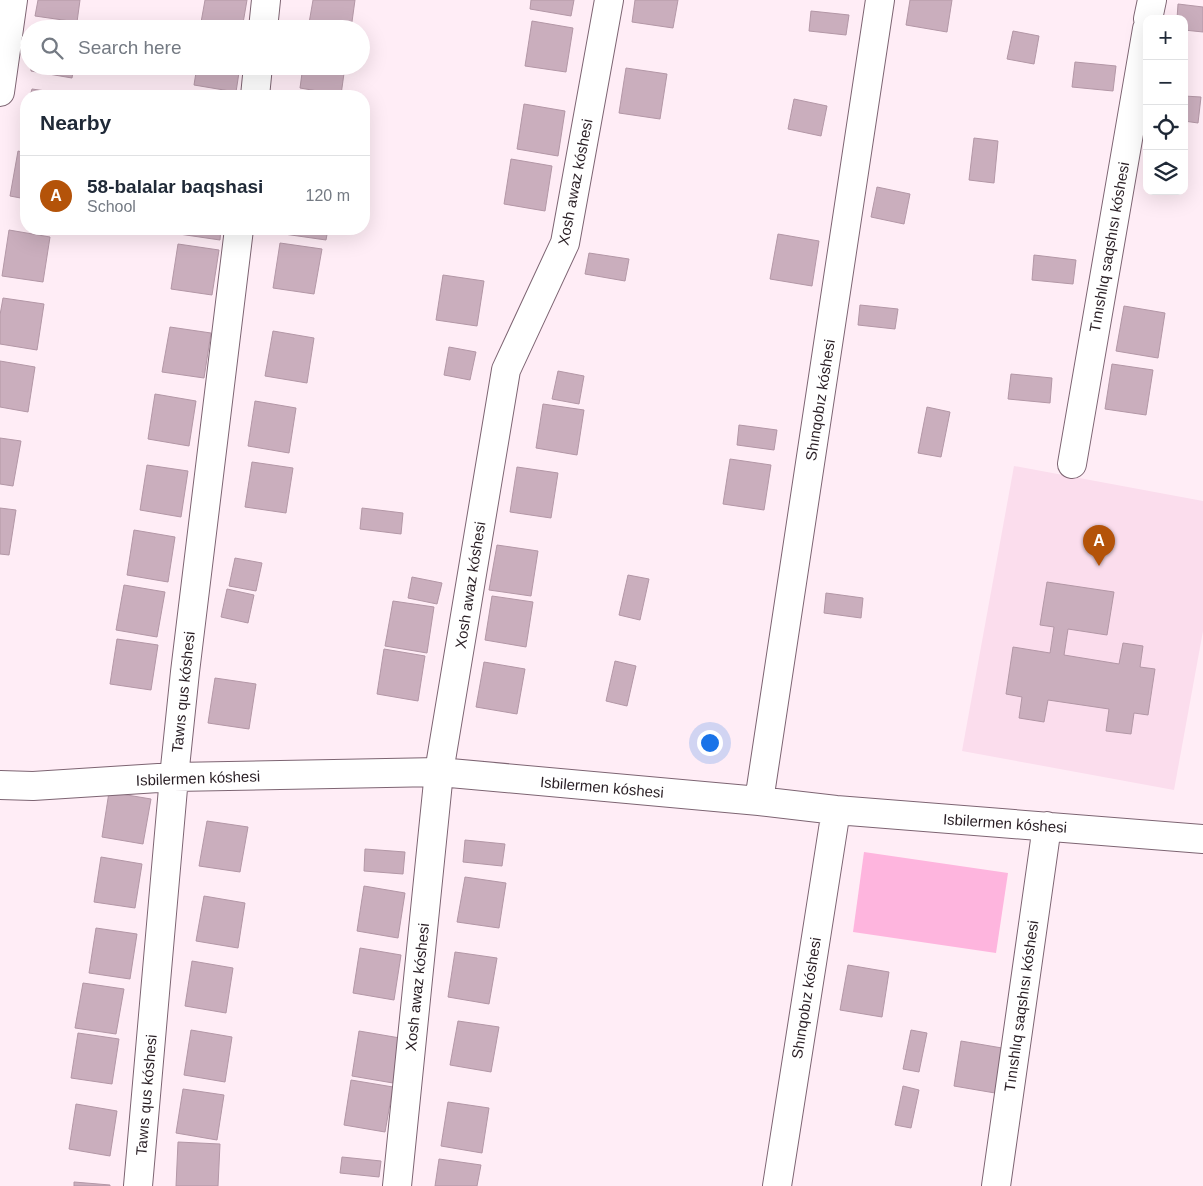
<!DOCTYPE html>
<html lang="en">
<head>
<meta charset="utf-8">
<style>
  :root { --surface:#fff; --page:#f6f6f7; --text:#1f2937; --muted:#747a83; --line:#e0e1e3; --accent:#b45309 }
  body { margin:0; font-family:Arial,sans-serif; background:var(--page); color:var(--text) }
  .controls { position:absolute; right:15px; top:15px; display:grid; overflow:hidden; border-radius:10px; box-shadow:0 5px 20px #0002 }
  .controls button { width:45px; height:45px; display:grid; place-items:center; padding:0; border:0; border-bottom:1px solid var(--line); background:var(--surface); color:var(--text); font:25px sans-serif }
  .you { position:absolute; left:709px; top:742px; width:18px; height:18px; margin:-12px; border:4px solid #fff; border-radius:50%; background:#1a73e8; box-shadow:0 0 0 8px #1a73e833 }
  .badge { display:grid; place-items:center; width:32px; height:32px; border-radius:50%; background:var(--accent); color:#fff; font-size:16px; font-weight:700 }
  .pin { position:absolute; translate:-50% -41px; filter:drop-shadow(0 1px 2px #0008) }
  .pin::after { content:''; position:absolute; top:26px; width:18px; height:15px; background:inherit; clip-path:polygon(0 0,100% 0,50% 100%) }
  .list { margin:0; padding:0; list-style:none }
  h2 { display:flex; justify-content:space-between; align-items:center; height:65px; margin:0; padding:0 20px; font-size:21px }
  h2 small { font-size:16px; font-weight:400; color:var(--muted) }
  .list li { display:grid; grid-template-columns:32px 1fr auto; gap:15px; align-items:center; box-sizing:border-box; height:80px; padding:0 20px; border-top:1px solid var(--line) }
  .list b { display:block; font-size:19px; white-space:nowrap }
  .list p { margin:0; font-size:16px; white-space:nowrap; color:var(--muted) }
  .list em { font-size:16px; font-style:normal; color:var(--muted) }
  .icon { flex:none; width:28px; height:28px; fill:none; stroke:currentColor; stroke-width:2; stroke-linecap:round; stroke-linejoin:round }
  .map { position:relative; flex:none; width:1203px; height:1186px; overflow:hidden }
  .search { position:absolute; background:var(--surface); box-shadow:0 5px 20px #0002; left:20px; top:20px; width:350px; height:55px; display:flex; align-items:center; gap:12px; box-sizing:border-box; padding:0 18px; border-radius:28px; color:var(--muted); font-size:19px }
  .panel { position:absolute; background:var(--surface); box-shadow:0 5px 20px #0002; left:20px; top:90px; width:350px; height:145px; border-radius:20px }
  .map>svg:first-child { display:block }
</style>
</head>
<body>
<div class="map">
<svg width="1203" height="1186" viewBox="0 0 1203 1186">
  <rect width="100%" height="100%" fill="#ffedf6"/>
  <path fill="#fbdded" d="M1014 466 1203 501V631L1174 790 962 751Z"/>
  <path fill="#feb5de" d="M864 852 1008 873 996 953 853 932Z"/>
  <path fill="#caaebd" stroke="#b397a6" d="M38 0H80L77 22 35 16Z
    M205 0H247L242 29 200 28Z
    M313 0H355L351 29H308Z
    M531 0H574L571 16 530 9Z
    M635 0H678L673 28 632 22Z
    M910 0H952L947 32 906 25Z
    M1178 4 1203 7V32L1184 30V19H1177Z
    M811 11 849 15 846 35 809 31Z
    M532 21 573 28 566 72 525 66Z
    M1013 31 1039 36 1034 64 1007 59Z
    M1075 62 1116 66 1113 91 1072 87Z
    M31 66H74L72 78 31 71Z
    M197 66H240L236 92 194 85Z
    M303 66H345L341 95 300 88Z
    M626 68 667 74 660 119 619 113Z
    M32 89 73 95V96H30Z
    M1184 96 1201 97 1198 123 1184 121Z
    M794 99 827 106 821 136 788 129Z
    M524 104 565 111 558 156 517 149Z
    M974 138 998 141 994 183 969 180Z
    M18 151 26 153V199L10 196Z
    M511 159 552 166 545 211 504 204Z
    M877 187 910 194 904 224 871 217Z
    M179 229H221L220 240 179 234Z
    M285 229H328L326 240 284 234Z
    M9 230 50 237 43 282 2 276Z
    M778 234 819 241 812 286 770 279Z
    M280 243 322 249 314 294 273 288Z
    M178 244 219 250 212 295 171 289Z
    M589 253 629 259 625 281 585 274Z
    M1034 255 1076 260 1073 284 1032 280Z
    M443 275 484 281 477 326 436 320Z
    M3 298 44 304 37 350 0 344V315Z
    M860 305 898 309 895 329 858 325Z
    M1124 306 1165 313 1158 358 1116 351Z
    M170 327 211 333 204 378 162 372Z
    M273 331 314 338 307 383 265 376Z
    M449 347 476 352 470 380 444 375Z
    M0 361 35 367 28 412 0 407Z
    M1112 364 1153 370 1146 415 1105 409Z
    M558 371 584 376 579 404 552 399Z
    M1011 374 1052 378 1050 403 1008 399Z
    M155 394 196 401 189 446 148 439Z
    M255 401 296 408 289 453 248 446Z
    M543 404 584 410 577 455 536 448Z
    M927 407 950 412 941 457 918 453Z
    M739 425 777 430 774 450 737 445Z
    M0 438 21 441 13 486 0 484Z
    M730 459 771 465 764 510 723 504Z
    M252 462 293 468 286 513 245 507Z
    M147 465 188 471 181 517 140 510Z
    M517 467 558 473 551 518 510 512Z
    M0 508 16 510 9 555 0 554Z
    M362 508 403 513 401 534 360 529Z
    M134 530 175 537 168 582 127 575Z
    M497 545 538 551 531 596 489 590Z
    M235 558 262 563 256 591 229 586Z
    M628 575 649 579 640 620 619 615Z
    M412 577 442 583 437 604 408 598Z
    M1047 582 1114 592 1107 635 1068 629 1064 655 1119 664 1123 643 1143 646 1140 667 1155 669 1148 715 1134 713 1131 734 1106 731 1109 709 1048 700 1044 722 1019 718 1022 697 1006 694 1013 647 1050 653 1054 627 1040 625Z
    M124 585 165 592 157 637 116 630Z
    M227 589 254 595 248 623 221 617Z
    M826 593 863 598 861 618 824 613Z
    M492 596 533 602 526 647 485 640Z
    M393 601 434 607 427 653 385 646Z
    M117 639 158 645 151 690 110 684Z
    M384 649 425 656 418 701 377 694Z
    M615 661 636 666 627 706 606 701Z
    M484 662 525 669 517 714 476 707Z
    M215 678 256 684 249 729 208 723Z
    M109 792 151 799 143 844 102 837Z
    M207 821 248 827 240 872 199 866Z
    M465 840 505 844 502 866 463 862Z
    M365 849 405 852 403 874 364 871Z
    M101 857 142 864 135 908 94 902Z
    M465 877 506 883 499 928 457 922Z
    M364 886 405 893 398 938 357 931Z
    M204 896 245 903 238 948 196 941Z
    M96 928 137 934 130 979 89 973Z
    M360 948 401 955 394 1000 353 993Z
    M455 952 497 958 489 1004 448 997Z
    M192 961 233 968 226 1013 185 1006Z
    M848 965 889 972 882 1017 840 1010Z
    M83 983 124 989 116 1034 75 1028Z
    M458 1021 499 1027 491 1072 450 1065Z
    M191 1030 232 1037 225 1082 184 1075Z
    M911 1030 927 1033 919 1072 903 1069Z
    M359 1031 400 1038 393 1083 352 1076Z
    M78 1033 119 1039 112 1084 71 1078Z
    M961 1041 1002 1048 995 1093 954 1086Z
    M351 1080 393 1087 385 1132 344 1125Z
    M903 1086 919 1090 911 1128 895 1125Z
    M183 1089 224 1095 217 1140 176 1133Z
    M448 1102 489 1108 482 1153 441 1146Z
    M76 1104 117 1111 110 1156 69 1149Z
    M178 1142 220 1144 218 1186H176Z
    M342 1157 381 1161 379 1177 340 1173Z
    M439 1159 481 1165 477 1186H435Z
    M74 1182 110 1185V1186H74Z"/>
  <g fill="none" stroke-linecap="round" stroke-linejoin="round">
    <defs>
      <path id="minor" d="M1148 19 1152 0
        M263 29 266 0
        M0 92 13 0
        M255 96 258 66
        M1072 464 1147 29
        M0 785 33 786 174 777 439 772 759 801 836 810 1203 839
        M759 801 880 0
        M138 1186 174 777 185 672 239 229
        M397 1186 439 772 506 370 565 243 609 0
        M777 1186 836 810
        M996 1186 1047 826"/>
    </defs>
    <use href="#minor" stroke="#7d6472" stroke-width="30"/>
    <use href="#minor" stroke="#fff" stroke-width="28"/>
  </g>
  <g text-anchor="middle" dominant-baseline="central" stroke-width="4.5" stroke-linejoin="round" paint-order="stroke">
    <g font-size="15" fill="#291e24" stroke="#fff">
      <text transform="translate(575 182) rotate(-79)">Xosh awaz kóshesi</text>
      <text transform="translate(1109 247) rotate(-80)">Tınıshlıq saqshısı kóshesi</text>
      <text transform="translate(820 400) rotate(-81)">Shınqobız kóshesi</text>
      <text transform="translate(470 585) rotate(-81)">Xosh awaz kóshesi</text>
      <text transform="translate(183 692) rotate(-84)">Tawıs qus kóshesi</text>
      <text transform="translate(198 778) rotate(-2)">Isbilermen kóshesi</text>
      <text transform="translate(602 787) rotate(5)">Isbilermen kóshesi</text>
      <text transform="translate(1005 823) rotate(4)">Isbilermen kóshesi</text>
      <text transform="translate(417 987) rotate(-84)">Xosh awaz kóshesi</text>
      <text transform="translate(806 998) rotate(-81)">Shınqobız kóshesi</text>
      <text transform="translate(1021 1006) rotate(-82)">Tınıshlıq saqshısı kóshesi</text>
      <text transform="translate(146 1095) rotate(-85)">Tawıs qus kóshesi</text>
    </g>
  </g>
</svg>
<div class="controls">
<button>+</button>
<button>−</button>
<button><svg class="icon" aria-label="locate" viewBox="0 0 24 24"><circle cx="12" cy="12" r="6"/><path d="M12 2v4M12 18v4M2 12h4M18 12h4"/></svg></button>
<button><svg class="icon" aria-label="layers" viewBox="0 0 24 24"><path d="M12 4l9 5-9 5-9-5zM3 14l9 5 9-5"/></svg></button>
</div>
<div class="you"></div>
<div class="pin badge" style="left:1099px;top:566px">A</div>
<div class="search"><svg class="icon" aria-label="search" viewBox="0 0 24 24"><circle cx="10" cy="10" r="6"/><path d="M15 15l6 6"/></svg>Search here</div>
<section class="panel">
<h2>Nearby<small></small></h2>
<ul class="list">
<li><span class="badge">A</span><div><b>58-balalar baqshasi</b><p>School</p></div><em>120 m</em></li>
</ul>
</section>
</div>
</body>
</html>
